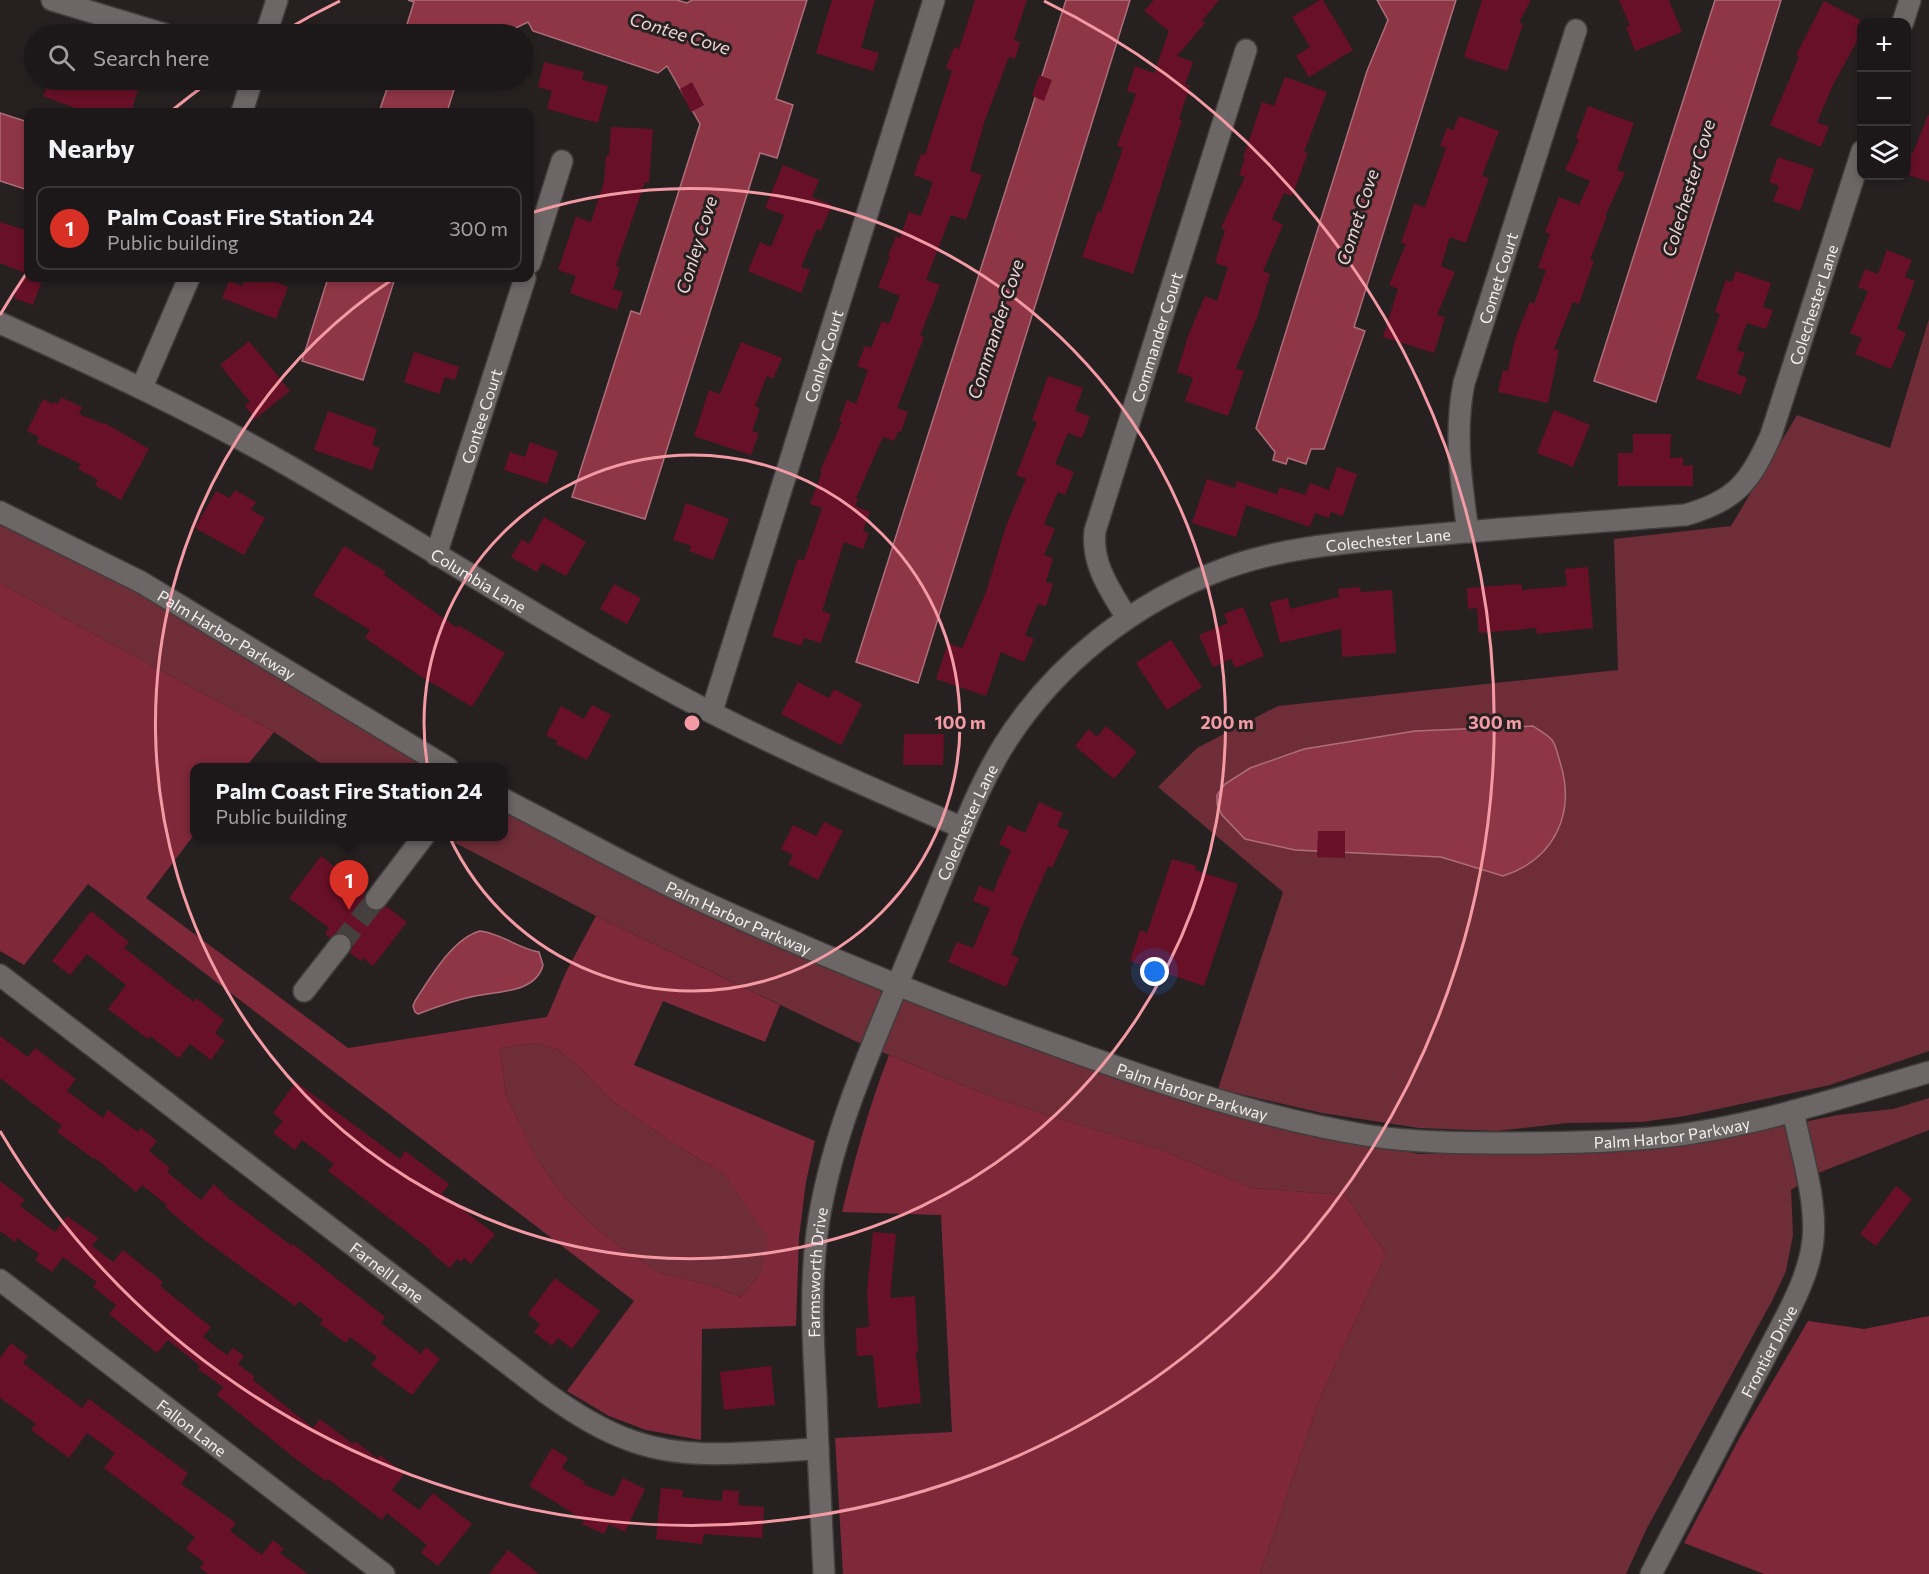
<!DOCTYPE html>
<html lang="en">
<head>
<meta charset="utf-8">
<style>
  :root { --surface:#1c1819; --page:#252122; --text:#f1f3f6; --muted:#a0a0a2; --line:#3a3738; --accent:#d93025 }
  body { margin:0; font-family:Commissioner,sans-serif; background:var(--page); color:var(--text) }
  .controls { position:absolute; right:18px; top:18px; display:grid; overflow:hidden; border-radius:12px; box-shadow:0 3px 9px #0003 }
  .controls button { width:54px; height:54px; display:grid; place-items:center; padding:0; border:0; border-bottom:2px solid var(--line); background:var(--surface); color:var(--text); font:30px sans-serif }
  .you { position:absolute; left:1155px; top:972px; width:21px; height:21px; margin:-15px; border:4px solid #fff; border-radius:50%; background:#1a73e8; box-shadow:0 0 0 9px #1a73e833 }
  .badge { display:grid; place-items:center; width:39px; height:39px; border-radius:50%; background:var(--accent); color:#fff; font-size:20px; font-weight:700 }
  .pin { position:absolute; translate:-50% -50px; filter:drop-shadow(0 2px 3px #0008) }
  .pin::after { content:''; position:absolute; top:32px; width:21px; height:18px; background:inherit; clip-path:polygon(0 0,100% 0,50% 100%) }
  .popup { position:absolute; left:190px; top:763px; width:318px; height:78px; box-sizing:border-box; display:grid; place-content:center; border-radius:12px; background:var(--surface); filter:drop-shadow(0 2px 4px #0005); font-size:20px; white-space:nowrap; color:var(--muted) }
  .popup b { font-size:22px; color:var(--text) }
  .popup::after { content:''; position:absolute; left:50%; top:100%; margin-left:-12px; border:12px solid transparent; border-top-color:var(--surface) }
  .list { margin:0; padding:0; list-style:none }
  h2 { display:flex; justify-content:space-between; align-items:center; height:78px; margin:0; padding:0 24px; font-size:26px }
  h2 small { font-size:20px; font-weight:400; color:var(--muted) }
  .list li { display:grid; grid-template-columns:39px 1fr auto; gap:18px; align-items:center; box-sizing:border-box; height:84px; margin:0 12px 12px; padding:0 12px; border:2px solid var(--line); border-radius:12px }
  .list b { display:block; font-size:22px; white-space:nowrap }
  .list p { margin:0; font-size:20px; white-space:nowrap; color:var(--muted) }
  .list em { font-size:20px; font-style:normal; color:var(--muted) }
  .icon { flex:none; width:33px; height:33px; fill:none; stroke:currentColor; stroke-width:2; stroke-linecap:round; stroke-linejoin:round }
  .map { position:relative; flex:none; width:1929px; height:1574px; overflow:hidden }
  .search { position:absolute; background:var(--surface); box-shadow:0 3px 9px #0003; left:24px; top:24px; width:510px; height:66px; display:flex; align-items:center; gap:15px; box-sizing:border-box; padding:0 21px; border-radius:33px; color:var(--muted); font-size:22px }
  .panel { position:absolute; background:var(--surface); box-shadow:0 3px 9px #0003; left:24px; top:108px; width:510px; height:174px; border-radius:12px }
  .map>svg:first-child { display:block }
</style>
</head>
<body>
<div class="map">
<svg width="1929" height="1574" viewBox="0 0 1929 1574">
  <rect width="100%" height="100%" fill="#262021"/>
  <path fill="#6e2d37" d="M1929 319V1051L1830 1085 1685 1116 1642 1122 1567 1123 1497 1131 1419 1128 1322 1113 1218 1089 1283 892 1158 787 1197 748 1278 706 1618 670 1614 539 1731 526 1797 415 1890 448Z
    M0 522 138 591 432 767H326L274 732 0 583Z
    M504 809 684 903 1281 1126 1419 1154 1654 1148 1740 1135 1838 1115 1893 1109 1929 1098V1130L1818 1173 1791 1190 1793 1235 1786 1271 1772 1301 1647 1528 1626 1574H1260L1320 1398 1386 1254 1345 1195 1252 1188 1158 1149 1038 1112 982 1093 855 1041 596 916 444 837 503 836Z
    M537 1043 557 1049 577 1065 612 1101 671 1142 723 1173 769 1238 760 1274 741 1297 704 1283 660 1273 622 1248 592 1225 565 1198 535 1156 506 1095 500 1048Z"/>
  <path fill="#7f2839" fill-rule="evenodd" d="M0 583 274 732 246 767 194 768V835L146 898 348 1048 547 1017 566 972 596 916 780 1005 765 1042 663 1001 634 1065 815 1141 806 1182 799 1237 796 1326 702 1329 701 1440 646 1430 609 1416 567 1391 634 1301 88 884 24 965 0 951ZM537 1043 557 1049 577 1065 612 1101 671 1142 723 1173 768 1238 760 1274 741 1297 704 1283 660 1273 622 1248 592 1225 565 1198 535 1156 506 1095 500 1048Z
    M889 1055 982 1093 1038 1112 1158 1149 1252 1188 1345 1195 1386 1254 1320 1398 1260 1574H843L835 1438 952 1432 941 1215 842 1212C855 1158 869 1106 889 1055Z
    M1929 1316V1574H1764L1684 1543 1740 1437 1808 1321 1864 1329Z"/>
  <path fill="#8f3646" stroke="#ad6e79" stroke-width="1.5" d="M408 0H677L687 3 692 0H807L776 99 793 105 777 158 760 153 645 519 572 497 631 311 640 314 700 124 667 66 658 73 533 31 528 22 503 34H404L414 2Z
    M1066 0H1130L918 683 856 662Z
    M1377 0H1456L1354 327 1365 331 1324 449H1311L1306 464 1288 458 1286 464 1273 460 1275 452 1256 428 1367 71 1388 20Z
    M1715 0H1781L1656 402 1594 381Z
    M390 80H457L447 112H379Z
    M0 113 28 122V190L0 181Z
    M328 278H395L363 380 302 361Z
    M1533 726C1539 730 1548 735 1552 740 1556 745 1558 756 1560 762 1576 813 1555 859 1503 876L1441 857 1295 850 1245 839 1222 815 1217 804V795L1225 784 1250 768 1304 749 1415 731Z
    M480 931C501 933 519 949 539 952L543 965C536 993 498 991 475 996 456 1000 436 1007 418 1014L415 1012 413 1006 415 1001C430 978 453 938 480 931Z"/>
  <path fill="#681027" d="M832 0H875L861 48 879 53 873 71 816 53Z
    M975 0H1027L1014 40 1020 42 1015 59 1009 57 985 120 970 171 982 175 966 220 951 215 926 280 940 285 920 336 924 337 897 408 908 412 901 432 898 431 894 441 883 437 856 498 858 499 855 506 870 512 863 531 869 533 863 549 844 542 822 611 831 614 821 643 804 638 801 646 772 636 798 559 804 560 822 508 810 504 822 472 820 471 842 422 839 421 847 400 856 404 868 370 857 366 865 346 871 348 882 321 889 324 900 296 878 287 890 257 888 256 896 236 900 238 909 212 921 216 933 182 914 175 921 154 925 155 952 71 946 68 954 47 959 49Z
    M1154 0H1219L1202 21 1205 23 1177 56 1193 62 1185 84 1190 86 1179 119 1182 120 1174 145 1133 274 1082 257 1098 211 1101 212 1123 148 1117 146 1136 94 1127 91 1135 66 1154 73 1169 31 1144 11Z
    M1320 0H1323L1353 50 1309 77 1296 56 1310 47 1292 17Z
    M1482 0H1531L1519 22 1523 24 1507 71 1464 57Z
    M1619 0H1669L1682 32 1635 51 1626 27 1630 26Z
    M1824 1 1864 22H1862V32L1833 85 1817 122 1829 127 1821 147 1770 125 1799 57 1796 55Z
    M544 62 584 72 582 80 608 86 598 123 547 109 552 91 538 87Z
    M1039 75 1052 80 1044 101 1032 96Z
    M1285 77 1327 92 1304 152 1308 153 1292 196 1284 193 1272 219 1283 225 1263 271 1270 274 1257 318 1236 368 1244 371 1228 416 1185 401 1193 378 1177 372 1188 336 1205 296 1217 301 1228 267 1215 263 1225 230 1221 228 1245 177 1239 175 1245 159 1243 158 1262 102 1274 106Z
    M50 80H141L131 112H86L43 96Z
    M692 82 704 105 691 112 680 89Z
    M1588 106 1634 123 1617 170 1625 173 1605 216H1607L1590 260 1594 261 1579 304 1573 302 1554 349 1559 350 1548 403 1498 392 1503 370 1508 371 1515 339 1530 302 1534 304 1546 270 1538 268 1550 234 1545 232 1559 197 1579 205 1590 181 1565 170 1579 140 1576 138Z
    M1928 115H1929V182L1906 174V151L1913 153Z
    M1459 116 1499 131 1482 176 1489 178 1466 243 1450 237 1441 266 1455 272 1437 315 1445 317 1434 353 1383 337 1398 289 1389 285 1406 244 1401 243 1414 204 1425 207 1446 148 1440 146 1447 128 1453 130Z
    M611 127 653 129 649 183 645 182 616 266 620 268 613 289 623 292 617 310 570 293 576 276 558 270 576 217 591 222 604 182 606 156H609Z
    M1778 157 1814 169 1800 211 1773 201 1779 186 1769 182Z
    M783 165 819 180 812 197 832 205 821 231 817 229 801 267 810 270 801 293 748 271 760 242 771 247 784 215 765 208Z
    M0 222 28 231V274L0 263Z
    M1887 250 1912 260 1905 277 1915 281 1897 329 1906 333 1891 369 1855 354 1862 338 1850 333 1868 291 1858 287 1865 269 1878 274Z
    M1736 271 1771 283 1763 307 1773 310 1766 329 1747 323 1737 350 1745 353 1737 374 1747 378 1741 395 1696 379 1720 314 1715 312 1726 280 1732 282Z
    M21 278H43L33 305 14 298Z
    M246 278H265L288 287 276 319 222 298 229 281 242 286Z
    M249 341 290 391 255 419 245 406 250 402 220 365Z
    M741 342 782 358 773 379 767 376 755 406 760 408 752 431 759 433 751 455 694 436 709 390 720 394Z
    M414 352 459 367 455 380 445 377 439 394 404 382Z
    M1048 376 1083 388 1075 411 1090 416 1082 438 1068 433 1055 464 1074 472 1065 495 1058 492 1044 524 1055 529 1044 555 1053 558 1046 582 1053 584 1046 606 1038 604 1025 635 1034 639 1024 662 1001 652 986 696 936 679 948 643 962 648 986 592 1006 526 1026 479 1016 475 1037 422 1032 420Z
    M61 397 82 407 79 414 103 424V422L149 449 121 500 95 485 98 480 78 469 81 464 37 443 39 437 27 431 43 399 53 404 54 402 58 404Z
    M1554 410 1590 425 1573 467 1537 453Z
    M328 411 377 429 372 445 380 448 372 470 314 450Z
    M1633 434H1671L1670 458 1683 457V466L1693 465V486H1618V453H1633Z
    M530 442 558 452 547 484 504 470 510 452 525 457Z
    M1337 467 1357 474 1343 516 1331 512 1329 518 1315 513 1310 527 1246 505 1236 537 1192 523 1207 479 1235 488 1237 481 1277 494 1280 487 1305 495 1310 483 1329 490Z
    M235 490 256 502 251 510 265 518 244 555 195 528 216 491 230 498Z
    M686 503 729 519 713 560 689 551 691 546 673 540Z
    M544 517 586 542 566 576 542 563 537 572 511 557 522 539 529 544Z
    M344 546 386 572 384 575 457 628 458 625 505 653 472 707 419 675 365 638 370 630 313 595Z
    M1588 567 1593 628 1537 634 1536 628 1479 633 1477 608 1468 609 1467 588 1521 584 1522 590 1567 586 1565 569Z
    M614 584 641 598 627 624 600 609Z
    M1360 587 1361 592 1392 590 1396 653 1342 657 1341 629 1280 643 1270 602 1288 598 1290 609 1339 597 1338 589Z
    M1243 607 1264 656 1235 668 1231 659 1213 667 1199 635 1228 623 1224 614Z
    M1171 640 1202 687 1167 710 1136 663Z
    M798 682 829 698 834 689 862 704 841 745 781 714Z
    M592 705 611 715 587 760 556 744 558 741 546 735 561 706 584 719Z
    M1106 726 1137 752 1114 779 1075 746 1089 729 1097 737Z
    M904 734H944L943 765H903Z
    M1039 802 1063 813 1057 826 1069 831 1052 868 1048 866 1019 933 1020 934 1011 955 1019 958 1006 987 948 962 957 942 973 948 990 908 973 901 979 886 993 892 1011 850 999 844 1008 825 1025 833Z
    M824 822 843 831 818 880 788 864 793 855 781 849 793 825 816 836Z
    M1318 831H1345V858L1317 857Z
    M321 856 366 891 363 898 368 909 375 912 381 910 386 906 407 922 373 966 363 958 361 961 350 953 353 946 348 935 341 932 335 933 330 938 325 934 329 928 289 898Z
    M1172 859 1196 866 1195 870 1238 884 1204 986 1130 961 1140 930 1147 933Z
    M91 911 129 942 124 948 194 1002 196 998 224 1020 215 1033 225 1041 211 1060 190 1044 179 1058 150 1036 148 1039 108 1009 126 985 87 954 70 975 52 961Z
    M0 1036 28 1057 35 1048 76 1079 67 1091 103 1118 108 1110 138 1132 141 1128 157 1141 149 1151 170 1168 167 1172 201 1200 214 1184 228 1198 292 1246 293 1244 385 1317 381 1323 421 1354 426 1347 440 1359 412 1395 371 1365 377 1357 350 1337 346 1343 320 1324 323 1320 299 1301 295 1306 203 1239 165 1207 167 1205 142 1185 136 1192 95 1158 94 1159 57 1132 62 1126 0 1078Z
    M296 1082 400 1159 405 1151 449 1184 442 1194 495 1234 471 1264 464 1258 461 1262 457 1259 450 1268 431 1253 432 1251 328 1171 334 1164 302 1140 295 1150 273 1133 283 1121 273 1113Z
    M0 1181 25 1200 20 1206 55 1232 67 1216 98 1238 92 1246 113 1262 123 1250 163 1282 160 1286 211 1327 203 1337 227 1355 233 1348 244 1356 238 1364 255 1377 253 1380 313 1428 320 1419 353 1444 355 1441 378 1459 380 1455 404 1474 392 1490 419 1510 433 1493 472 1524 438 1566 421 1553 427 1545 387 1513 382 1520 328 1479 326 1481 292 1456 217 1395 223 1387 198 1369 200 1366 168 1340 157 1353 109 1314 116 1305 93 1287 97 1282 63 1257 52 1272 35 1260 39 1254 17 1238 15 1242 0 1231Z
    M1896 1186 1912 1199 1876 1246 1860 1234Z
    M873 1232 896 1234 890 1298 915 1296 918 1352H916L921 1403 878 1408 873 1355 857 1356 856 1328 869 1327 867 1292Z
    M555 1278 600 1311 572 1349 558 1338 552 1346 534 1332 540 1324 528 1314Z
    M11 1343 28 1356 23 1363 82 1408 89 1399 188 1473 181 1484 236 1523 230 1531 262 1555 273 1540 284 1549 280 1553 308 1574H208L200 1568 204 1562 186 1549 195 1537 104 1468 115 1453 87 1433 69 1458 31 1430 36 1424 0 1398V1358Z
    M771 1366 775 1405 724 1410 720 1372Z
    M552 1448 568 1458 562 1468 585 1482 583 1484 614 1497 623 1478 645 1489 625 1532 609 1524 604 1534 582 1524 584 1520 529 1486Z
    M661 1488 683 1490 682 1497 722 1501 723 1490 739 1491 738 1505 764 1507 762 1538 704 1534 702 1544 656 1539Z
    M508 1550 539 1574H489Z"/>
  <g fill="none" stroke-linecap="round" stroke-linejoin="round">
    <path stroke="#453f40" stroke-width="21" stroke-dasharray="21 10" stroke-linecap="butt" d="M340 945 376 899"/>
    <defs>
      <g id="minor">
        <path d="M52 0 164 34"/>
        <path d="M1903 22 1910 0"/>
        <path d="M266 34 277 0"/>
        <path d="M242 112 252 80"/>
        <path d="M530 263 562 161"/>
        <path id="s1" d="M0 323C98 367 195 412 289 466 419 541 544 623 676 694 769 744 866 786 963 828"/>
        <path d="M142 387 189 278"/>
        <path id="s2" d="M0 512 141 582 448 768"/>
        <path id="s3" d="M1468 532C1461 482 1454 432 1464 383L1576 30"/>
        <path id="s4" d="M436 555 525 278"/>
        <path id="s5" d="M1127 618C1111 591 1091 565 1095 531L1246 50"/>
        <path id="s6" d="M712 711 934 0"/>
        <path id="s7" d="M503 799C566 831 627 866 691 896 812 952 935 1002 1061 1047 1160 1083 1261 1118 1365 1135 1414 1143 1465 1143 1515 1143 1560 1143 1606 1142 1651 1138 1745 1130 1838 1098 1929 1072"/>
        <path d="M376 899 424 836"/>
        <path id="s8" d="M0 975 546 1393C574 1413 602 1431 635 1442 692 1462 758 1451 818 1449"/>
        <path d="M304 991 340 945"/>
        <path id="s9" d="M0 1280 384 1574"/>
        <path id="s10" d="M824 1574C821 1514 818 1455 816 1395 813 1341 810 1287 817 1233 829 1141 868 1056 903 971 920 931 936 891 953 851 968 816 982 781 1002 748 1053 665 1134 602 1226 568 1286 546 1354 542 1418 536 1507 528 1596 522 1685 515 1736 501 1751 481 1771 435L1862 151"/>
        <path id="s11" d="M1651 1574 1787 1315C1799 1291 1810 1267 1813 1240 1817 1200 1801 1151 1793 1111"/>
      </g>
    </defs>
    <use href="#minor" stroke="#413d3d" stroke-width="24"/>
    <use href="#minor" stroke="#6c6666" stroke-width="21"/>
  </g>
  <g fill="none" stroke="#f49aa4" stroke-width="3">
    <circle cx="692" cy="723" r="268"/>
    <path d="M531 213A535 535 0 1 1 393 279"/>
    <path d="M0 315A803 803 0 0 1 26 274M170 112A803 803 0 0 1 209 82M284 31A803 803 0 0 1 340 1M1044 1A803 803 0 1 1 0 1131"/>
  </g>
  <g text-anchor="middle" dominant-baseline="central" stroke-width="6" stroke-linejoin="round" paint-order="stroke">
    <g font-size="16" fill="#f3f0f0" stroke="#262021">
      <text stroke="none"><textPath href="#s3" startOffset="260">Comet Court</textPath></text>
      <text stroke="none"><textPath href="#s10" startOffset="1878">Colechester Lane</textPath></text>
      <text stroke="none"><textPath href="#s5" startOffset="298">Commander Court</textPath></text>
      <text stroke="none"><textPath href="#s6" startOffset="372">Conley Court</textPath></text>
      <text stroke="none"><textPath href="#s4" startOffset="146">Contee Court</textPath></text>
      <text stroke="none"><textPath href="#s10" startOffset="1320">Colechester Lane</textPath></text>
      <text stroke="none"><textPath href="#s1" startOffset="544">Columbia Lane</textPath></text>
      <text stroke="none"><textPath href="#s2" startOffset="258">Palm Harbor Parkway</textPath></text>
      <text stroke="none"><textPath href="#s10" startOffset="780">Colechester Lane</textPath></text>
      <text stroke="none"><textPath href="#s7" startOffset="264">Palm Harbor Parkway</textPath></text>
      <text stroke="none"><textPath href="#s7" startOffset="750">Palm Harbor Parkway</textPath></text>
      <text stroke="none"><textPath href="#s7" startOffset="1236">Palm Harbor Parkway</textPath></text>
      <text stroke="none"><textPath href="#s8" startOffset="488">Farnell Lane</textPath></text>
      <text stroke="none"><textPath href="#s10" startOffset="302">Farmsworth Drive</textPath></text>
      <text stroke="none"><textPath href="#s11" startOffset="252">Frontier Drive</textPath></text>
      <text stroke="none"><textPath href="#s9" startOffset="242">Fallon Lane</textPath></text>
    </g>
    <g font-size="18" font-style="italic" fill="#edd3d5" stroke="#262021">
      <text transform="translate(680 33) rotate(17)">Contee Cove</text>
      <text transform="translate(1688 188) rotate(-73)">Colechester Cove</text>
      <text transform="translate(1357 217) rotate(-72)">Comet Cove</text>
      <text transform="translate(696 245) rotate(-73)">Conley Cove</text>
      <text transform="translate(995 329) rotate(-72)">Commander Cove</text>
    </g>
  </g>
  <circle cx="692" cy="723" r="9" fill="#f49aa4" stroke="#262021" stroke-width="3"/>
  <g font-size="18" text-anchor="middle" font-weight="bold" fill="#f49aa4" stroke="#262021" stroke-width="6" stroke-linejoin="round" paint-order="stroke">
    <text x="960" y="729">100 m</text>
    <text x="1227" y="729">200 m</text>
    <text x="1495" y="729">300 m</text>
  </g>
</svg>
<div class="controls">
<button>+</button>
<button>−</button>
<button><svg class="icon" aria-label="layers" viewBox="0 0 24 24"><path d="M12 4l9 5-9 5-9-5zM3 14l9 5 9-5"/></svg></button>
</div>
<div class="you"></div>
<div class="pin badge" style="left:349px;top:910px">1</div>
<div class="popup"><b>Palm Coast Fire Station 24</b>Public building</div>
<div class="search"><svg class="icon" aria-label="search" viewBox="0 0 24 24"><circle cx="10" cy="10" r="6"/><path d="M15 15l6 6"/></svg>Search here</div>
<section class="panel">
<h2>Nearby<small></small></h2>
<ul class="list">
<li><span class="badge">1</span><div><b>Palm Coast Fire Station 24</b><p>Public building</p></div><em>300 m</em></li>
</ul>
</section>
</div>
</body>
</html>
